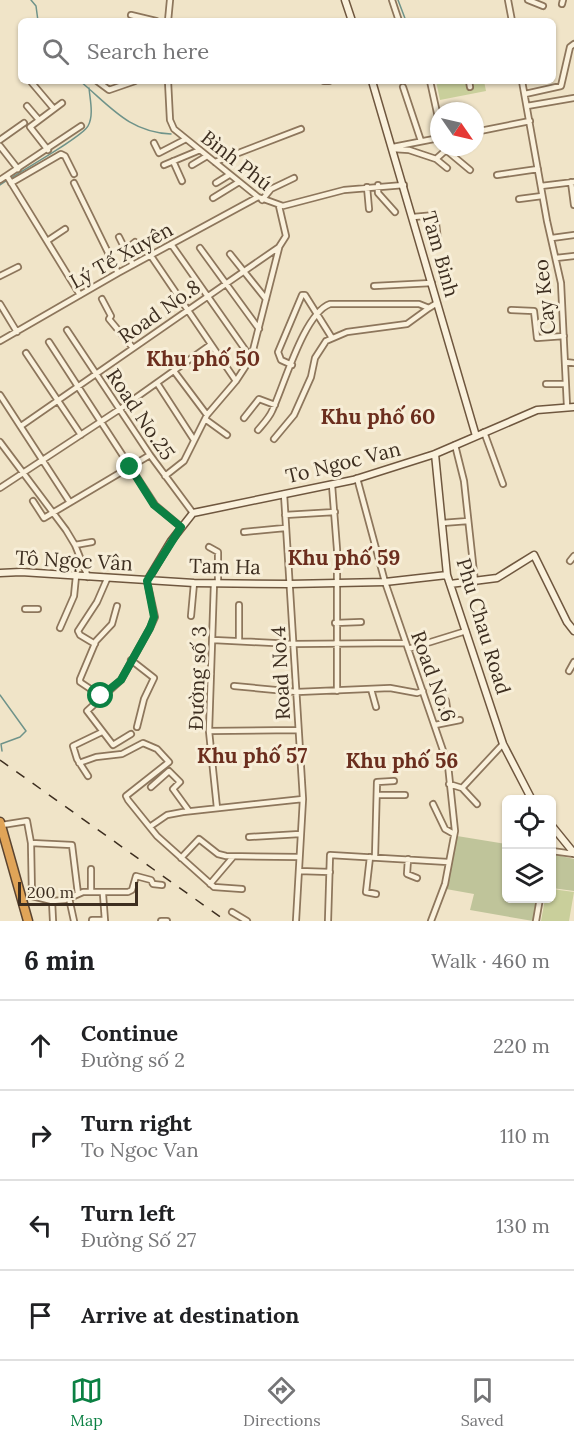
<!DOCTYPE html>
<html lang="en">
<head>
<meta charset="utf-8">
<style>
  :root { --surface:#fff; --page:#f2f2f2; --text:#202124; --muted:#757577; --line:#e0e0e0; --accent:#0b8043 }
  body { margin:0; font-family:Lora,serif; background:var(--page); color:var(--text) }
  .controls { position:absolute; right:18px; bottom:18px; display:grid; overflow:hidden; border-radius:9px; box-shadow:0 2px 4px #0004 }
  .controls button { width:54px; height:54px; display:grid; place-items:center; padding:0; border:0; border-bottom:2px solid var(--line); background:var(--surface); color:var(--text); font:30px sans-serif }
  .compass { position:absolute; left:430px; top:102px; width:54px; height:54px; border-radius:50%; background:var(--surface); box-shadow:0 2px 4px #0004; rotate:124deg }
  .scale { position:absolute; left:18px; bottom:15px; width:120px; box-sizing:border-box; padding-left:6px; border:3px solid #3d2e20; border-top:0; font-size:16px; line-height:21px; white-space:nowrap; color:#3d2e20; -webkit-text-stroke:4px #f7eed8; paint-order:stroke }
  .stop { position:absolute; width:18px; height:18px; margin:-14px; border:4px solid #0b8043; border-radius:50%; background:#fff }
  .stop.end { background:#0b8043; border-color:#fff; box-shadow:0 2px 6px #0008 }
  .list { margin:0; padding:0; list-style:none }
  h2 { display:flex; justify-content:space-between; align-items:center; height:78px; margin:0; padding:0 24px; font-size:26px }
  h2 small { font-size:20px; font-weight:400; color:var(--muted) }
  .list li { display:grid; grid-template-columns:39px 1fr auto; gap:18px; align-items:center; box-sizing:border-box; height:90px; padding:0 24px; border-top:2px solid var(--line) }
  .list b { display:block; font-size:22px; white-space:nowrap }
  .list p { margin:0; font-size:20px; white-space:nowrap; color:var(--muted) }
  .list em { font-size:20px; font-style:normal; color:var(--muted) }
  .icon { flex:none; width:33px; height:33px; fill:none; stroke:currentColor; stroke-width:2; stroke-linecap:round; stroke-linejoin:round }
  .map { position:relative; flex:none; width:574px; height:921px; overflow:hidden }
  .search { position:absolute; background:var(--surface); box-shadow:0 2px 4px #0004; left:18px; right:18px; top:18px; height:66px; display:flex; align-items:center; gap:15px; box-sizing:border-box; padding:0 21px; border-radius:9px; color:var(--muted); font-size:22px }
  .sheet { height:438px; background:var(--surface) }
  nav { display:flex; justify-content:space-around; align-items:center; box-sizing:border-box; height:84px; border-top:2px solid var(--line); background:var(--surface); font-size:16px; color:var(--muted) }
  nav a { display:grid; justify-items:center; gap:3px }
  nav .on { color:var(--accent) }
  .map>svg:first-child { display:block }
</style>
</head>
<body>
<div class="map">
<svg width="574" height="921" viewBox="0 0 574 921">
  <rect width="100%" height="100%" fill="#f0e4c8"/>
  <path fill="#c9cf9b" d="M436 81H484L486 91 440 100Z
    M552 889 574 892 569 921H541L545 899 552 898Z"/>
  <path fill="#bfc49a" d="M457 836 506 844V898L537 899 533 921 470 910 474 894 446 889Z
    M552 854 574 859V891L552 888Z"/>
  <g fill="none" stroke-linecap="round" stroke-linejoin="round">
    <path stroke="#6f938a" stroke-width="1.5" d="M31 0 36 6 38 21
      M398 0 406 21
      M80 81C111 107 129 132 171 134
      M11 178C26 168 82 137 88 126 94 115 90 100 89 88
      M0 185 6 181
      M0 695 26 731 20 737 1 744 2 751"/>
    <defs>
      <path id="street" d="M392 0 399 21
        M508 0 512 21
        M528 0 543 6
        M562 4 563 0
        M131 15 156 21
        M168 21 170 0
        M97 81 109 90 135 81
        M168 81 170 120 174 129 258 197 283 206 344 190 404 185
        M324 81H329
        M430 81 439 122
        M469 81 470 87
        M522 81 547 221 561 283 567 406
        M32 83 54 109
        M403 87 421 141
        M525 94 561 86 570 47 574 44
        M27 106 39 120
        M527 106 574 98
        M475 132 530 121
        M0 140 24 123
        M154 143 159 153 186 139
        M0 146 18 169
        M393 147 439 138
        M393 149 409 150 436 159 446 150 470 170
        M48 150 30 127 62 103
        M436 159 447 168
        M173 161 182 181
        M215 162 301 129
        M164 165 200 150
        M192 165 207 156
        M497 175 538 169
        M7 176 80 295
        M0 180 81 126
        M571 182 574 205
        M11 183 61 154 65 156 74 174
        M74 183 118 273
        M216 183 229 175
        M378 185V193L395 212
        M541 186 574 182
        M367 187 369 209
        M213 198 239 182
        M519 199 542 196
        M262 200 271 189 294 178
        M413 217 435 215 438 240
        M119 237 133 265
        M552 238 574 235
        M47 241 65 229
        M171 244 251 358
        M200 248 259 329
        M125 250 135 242
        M230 254 266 299
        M151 256 236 381
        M556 258 574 256
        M0 276 18 267
        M374 286 432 283
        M102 299 111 316 109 319 133 348
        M0 304 17 332
        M511 310 534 311 537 338 564 336
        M67 330 150 455 193 513
        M0 341 118 273 258 197
        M49 342 155 505 181 527
        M26 353 81 435
        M565 362 574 363
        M292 365 281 360 278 352 302 295H305L332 338
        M174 371 207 415
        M157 383 194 440
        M546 384H566
        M0 395 69 501
        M244 418 259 399 275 405
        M205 419 227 435
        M21 426 279 247 286 236 279 206
        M258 430C263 424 269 418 272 411 284 386 304 313 330 304H419L429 308 437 303
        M484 432 503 484
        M274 439 294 415 311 377 315 358 326 341 347 332 407 324 429 308
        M0 442 66 530 75 545 88 577
        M455 445 464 481 475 582
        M165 476 184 461 207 415 236 381 251 358 279 248
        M357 478 385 582 448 765 455 831 445 884 431 921
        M332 485 337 549V691
        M0 488 120 409 210 345
        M284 494 303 799 296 921
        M33 501 44 518 150 455
        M285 515 335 512
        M442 523 468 521
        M244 532 285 528
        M75 545 92 542
        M209 547 218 552V583
        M570 561 574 556
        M214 583 209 731 217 808
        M25 609H38
        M191 616 194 583
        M335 623 361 622
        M60 628 74 596 76 576
        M213 640 294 644 406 643
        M239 641V605
        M95 644 80 635 78 631 97 602 107 579
        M408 649 466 631
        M131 660 154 678 144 699 137 727
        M569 671 574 662
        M234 686 297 692 390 688 417 693 423 691
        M371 689 376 707
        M101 696 80 682V679L96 641 112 624 117 606
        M446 701 449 721
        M435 725 460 720
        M209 731 298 730
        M131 734 113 745 87 711 121 680 150 628 155 617 147 581
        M79 763 96 757 122 754 143 743 157 749 169 762 126 796 128 800 157 836 214 887 242 889
        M88 776 77 759 73 746 102 732
        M449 784 462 788 503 744
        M151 787 169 771 180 782 173 789 189 811
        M462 788 477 804
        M377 795H405
        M433 804 445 829 454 834
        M2 825 27 821 31 843 32 896 52 901
        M151 826 167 815 183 812 303 799
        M249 837 300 834
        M31 843 72 845 78 894
        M552 851 574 854
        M370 857 366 892 376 894
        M375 857 377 782 394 781
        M181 858 199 839 218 854 226 856 299 857
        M408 859 407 874 417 878
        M299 871 330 872
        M210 884 233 857
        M91 892V869
        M103 894 105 921
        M69 898 74 921
        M232 912 247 921
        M92 920H105
        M53 921 52 901 65 900 83 892H128L132 890 136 876 151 880 153 884 162 885
        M161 921H167
        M328 921 330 855 448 862
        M536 921 540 898"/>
      <path id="secondary" d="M345 0 352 21
        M372 81 476 436
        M435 454 447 575 503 744 532 800
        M0 573 21 572 194 583 289 584 385 582 447 575
        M147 581 171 541 193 513 353 480 435 454 537 410 574 407
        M450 584 497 578 534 555 567 622 574 631
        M552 826 574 853"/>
      <path id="highway" d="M0 822 28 921"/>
    </defs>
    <use href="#street" stroke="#8d765c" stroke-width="8"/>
    <use href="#secondary" stroke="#6f573f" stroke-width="9"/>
    <use href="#highway" stroke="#5b4430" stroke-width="11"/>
    <use href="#street" stroke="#faf1dc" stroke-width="4.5"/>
    <use href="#secondary" stroke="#faf1dc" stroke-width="6"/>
    <use href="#highway" stroke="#e0a458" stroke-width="8"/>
    <path stroke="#3d2e20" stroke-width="1.5" stroke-dasharray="10 10" stroke-linecap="butt" d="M0 760 226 921"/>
  </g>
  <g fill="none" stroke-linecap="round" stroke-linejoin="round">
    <path stroke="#0b8043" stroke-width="8" d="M101 696 121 680 150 628 154 617 147 581 181 527 154 505 130 467"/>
  </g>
  <g text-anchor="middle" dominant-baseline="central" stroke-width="6" stroke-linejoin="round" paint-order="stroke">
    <g font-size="20" fill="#3d2e20" stroke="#f7eed8">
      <text transform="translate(237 160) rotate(38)">Bình Phú</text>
      <text transform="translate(441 254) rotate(74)">Tam Binh</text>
      <text transform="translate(121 255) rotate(-29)">Lý Tế Xuyên</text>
      <text transform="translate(544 297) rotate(-96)">Cay Keo</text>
      <text transform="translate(159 311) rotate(-35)">Road No.8</text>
      <text transform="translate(141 414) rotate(56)">Road No.25</text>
      <text transform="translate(343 462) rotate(-14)">To Ngoc Van</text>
      <text transform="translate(74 560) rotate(3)">Tô Ngọc Vân</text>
      <text transform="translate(225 566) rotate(1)">Tam Ha</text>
      <text transform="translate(484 626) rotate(73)">Phu Chau Road</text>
      <text transform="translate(280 673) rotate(-93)">Road No.4</text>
      <text transform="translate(434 676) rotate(70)">Road No.6</text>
      <text transform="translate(197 678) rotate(-88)">Đường số 3</text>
    </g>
    <g font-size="21" font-weight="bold" fill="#6b2e1e" stroke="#f7eed8">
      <text x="203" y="358">Khu phố 50</text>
      <text x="378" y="416">Khu phố 60</text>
      <text x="344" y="557">Khu phố 59</text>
      <text x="252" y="755">Khu phố 57</text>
      <text x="402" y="760">Khu phố 56</text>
    </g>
  </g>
</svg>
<div class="controls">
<button><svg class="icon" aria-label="locate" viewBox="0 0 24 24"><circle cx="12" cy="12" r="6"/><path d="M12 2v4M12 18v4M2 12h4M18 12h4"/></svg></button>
<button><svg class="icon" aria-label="layers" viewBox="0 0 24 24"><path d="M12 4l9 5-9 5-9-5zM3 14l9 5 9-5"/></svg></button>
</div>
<svg class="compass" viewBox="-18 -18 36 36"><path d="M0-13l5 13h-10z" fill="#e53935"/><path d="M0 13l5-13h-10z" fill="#757577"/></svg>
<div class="scale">200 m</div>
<div class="stop" style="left:101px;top:696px"></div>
<div class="stop end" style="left:130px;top:467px"></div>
<div class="search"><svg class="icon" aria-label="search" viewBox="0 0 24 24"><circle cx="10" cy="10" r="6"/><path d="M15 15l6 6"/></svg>Search here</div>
</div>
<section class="sheet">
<h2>6 min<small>Walk · 460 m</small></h2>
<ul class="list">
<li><svg class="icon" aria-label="ahead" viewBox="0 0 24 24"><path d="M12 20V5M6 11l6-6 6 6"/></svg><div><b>Continue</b><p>Đường số 2</p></div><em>220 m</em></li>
<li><svg class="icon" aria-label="right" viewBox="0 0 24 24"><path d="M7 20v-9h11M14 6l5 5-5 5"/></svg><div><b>Turn right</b><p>To Ngoc Van</p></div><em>110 m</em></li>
<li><svg class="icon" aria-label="left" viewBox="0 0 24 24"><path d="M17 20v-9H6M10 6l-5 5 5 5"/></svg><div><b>Turn left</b><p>Đường Số 27</p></div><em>130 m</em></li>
<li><svg class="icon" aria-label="arrive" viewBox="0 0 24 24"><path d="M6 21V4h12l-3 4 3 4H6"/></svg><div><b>Arrive at destination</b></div></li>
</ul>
</section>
<nav>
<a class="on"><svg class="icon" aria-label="map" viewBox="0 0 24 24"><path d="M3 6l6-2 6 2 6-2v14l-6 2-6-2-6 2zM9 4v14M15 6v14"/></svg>Map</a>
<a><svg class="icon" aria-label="directions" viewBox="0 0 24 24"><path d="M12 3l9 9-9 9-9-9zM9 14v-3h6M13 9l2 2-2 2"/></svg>Directions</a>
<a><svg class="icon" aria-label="saved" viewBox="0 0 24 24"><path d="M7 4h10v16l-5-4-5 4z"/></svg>Saved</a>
</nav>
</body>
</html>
